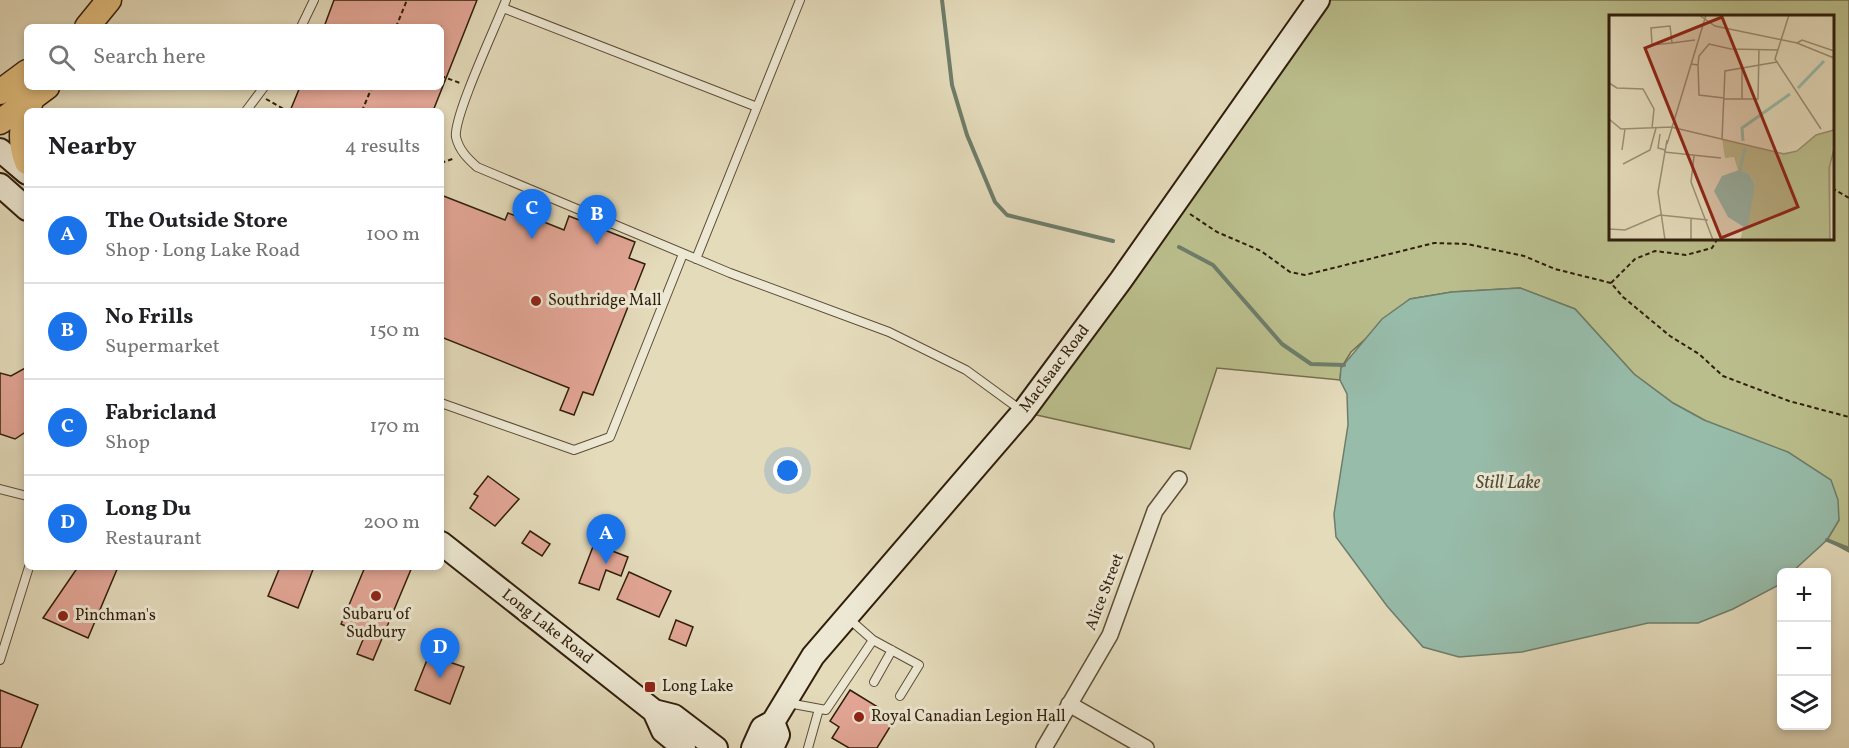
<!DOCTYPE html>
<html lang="en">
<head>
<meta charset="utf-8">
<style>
  :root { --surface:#fff; --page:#f2f2f2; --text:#202124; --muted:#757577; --line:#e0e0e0; --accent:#1a73e8 }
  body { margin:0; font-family:Vollkorn,serif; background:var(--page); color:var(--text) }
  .controls { position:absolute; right:18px; bottom:18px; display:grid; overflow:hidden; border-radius:9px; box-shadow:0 3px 9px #0003 }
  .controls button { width:54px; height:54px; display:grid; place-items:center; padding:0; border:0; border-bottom:2px solid var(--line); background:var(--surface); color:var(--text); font:30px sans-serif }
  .you { position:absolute; left:788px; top:471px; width:21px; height:21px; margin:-15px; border:4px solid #fff; border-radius:50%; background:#1a73e8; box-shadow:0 0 0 9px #1a73e833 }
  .badge { display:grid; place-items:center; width:39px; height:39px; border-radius:50%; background:var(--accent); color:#fff; font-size:20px; font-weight:700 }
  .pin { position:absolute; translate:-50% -50px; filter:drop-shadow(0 2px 3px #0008) }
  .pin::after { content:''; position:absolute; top:32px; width:21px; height:18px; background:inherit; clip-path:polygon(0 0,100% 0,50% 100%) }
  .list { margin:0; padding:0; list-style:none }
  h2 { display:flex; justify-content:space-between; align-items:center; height:78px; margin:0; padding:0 24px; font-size:26px }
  h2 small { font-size:20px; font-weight:400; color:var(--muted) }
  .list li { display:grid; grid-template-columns:39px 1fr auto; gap:18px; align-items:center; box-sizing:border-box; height:96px; padding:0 24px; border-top:2px solid var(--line) }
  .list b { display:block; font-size:22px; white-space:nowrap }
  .list p { margin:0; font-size:20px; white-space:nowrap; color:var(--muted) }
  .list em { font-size:20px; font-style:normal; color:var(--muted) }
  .icon { flex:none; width:33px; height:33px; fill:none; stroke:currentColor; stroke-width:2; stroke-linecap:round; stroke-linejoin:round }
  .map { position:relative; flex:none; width:1849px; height:748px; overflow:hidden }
  .search { position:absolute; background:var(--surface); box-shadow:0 3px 9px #0003; left:24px; top:24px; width:420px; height:66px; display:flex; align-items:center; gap:15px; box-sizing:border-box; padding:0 21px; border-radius:9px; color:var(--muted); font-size:22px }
  .panel { position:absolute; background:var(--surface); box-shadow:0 3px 9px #0003; left:24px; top:108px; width:420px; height:462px; border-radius:9px }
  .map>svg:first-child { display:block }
</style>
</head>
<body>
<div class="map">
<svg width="1849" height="748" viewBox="0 0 1849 748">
  <rect width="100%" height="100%" fill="#e4dbbb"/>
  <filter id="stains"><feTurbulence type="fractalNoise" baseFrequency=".00333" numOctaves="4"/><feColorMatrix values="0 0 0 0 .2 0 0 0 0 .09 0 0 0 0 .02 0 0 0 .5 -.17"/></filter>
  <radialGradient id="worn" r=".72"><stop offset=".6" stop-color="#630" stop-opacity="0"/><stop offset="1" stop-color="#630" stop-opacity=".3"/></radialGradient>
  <path fill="#babe8c" stroke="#756e4c" stroke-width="1.5" fill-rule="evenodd" d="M1318 0H1849V552L1827 540 1839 520 1704 420 1673 403 1634 374 1575 309 1520 288 1452 292 1410 299 1351 352 1341 368 1340 380 1217 368 1190 449 1023 412ZM1610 16H1832V238H1610Z"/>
  <path fill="#97bcaa" stroke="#6e7d6a" stroke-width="1.5" d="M1520 288 1575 309 1634 374 1673 403 1704 420 1788 452 1831 480 1838 500 1839 520 1827 540 1792 572H1782L1781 582 1777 586 1733 609 1698 623H1648L1522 652 1459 657 1423 647 1387 606 1336 537 1334 514 1348 425 1347 394 1340 380 1341 368 1382 319 1410 299 1452 292Z"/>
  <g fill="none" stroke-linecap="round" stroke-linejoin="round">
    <path stroke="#6e7d6a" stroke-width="4" d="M942 0 952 85 967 135 995 202 1007 215 1113 241
      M1179 247 1213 265 1282 344 1311 364 1344 365
      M1827 540 1849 549"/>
  </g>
  <path fill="#e3a696" stroke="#301e0b" stroke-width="1.5" d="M334 0H477L433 111H290L300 87H441V27H324Z
    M441 195 505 220 508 213 537 224 539 220 564 230 569 216 635 242 629 258 645 264 593 395 583 392 574 415 560 410 569 388 441 337Z
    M27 367V431L15 439 0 434V373L11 376Z
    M488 476 519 499 495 526 470 508 478 496 474 494Z
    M530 531 550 544 542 556 522 543Z
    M594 544 628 557 621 576 606 570 599 590 579 583Z
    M78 567H118L88 638 43 618Z
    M280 567H314L298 608 268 596Z
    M365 567H412L373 660 357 654 365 635 341 624Z
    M629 572 671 591 659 617 617 599Z
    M676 620 693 627 686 646 669 639Z
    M429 655 464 667 450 704 415 690Z
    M0 690 38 705 21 748H0Z
    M850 690 881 709 879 713 893 722 877 748H849L832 738 839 727 830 721Z"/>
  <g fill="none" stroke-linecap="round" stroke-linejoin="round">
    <defs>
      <path id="lane" d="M506 0C497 24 453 117 456 137 459 150 467 158 477 167L730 273 889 332 966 370 1022 411
        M503 8 757 107
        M301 27 314 0
        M246 111 264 87
        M696 259 800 0
        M441 403 574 450 610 437 683 254
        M0 489 27 496
        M873 640 919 665 900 696
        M0 660 29 567
        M874 682 892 650
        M788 703 826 710 873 640 848 618
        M808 748 819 709"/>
      <path id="street" d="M1069 704 1146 748
        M1044 748 1110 635 1155 511 1179 479"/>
      <path id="secondary" d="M0 150 27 173
        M0 185 27 209
        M441 543 654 711 674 716 716 748
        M654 711 663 731 684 748
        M753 748 762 728 773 722 813 656 1023 412 1121 280 1318 0
        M772 748 778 735 773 722"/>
      <path id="primary" d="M87 27 109 0
        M0 92 27 72
        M0 122 47 87
        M27 162C18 138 22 121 32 99"/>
    </defs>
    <use href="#lane" stroke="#5d4d37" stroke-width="10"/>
    <use href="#street" stroke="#5d4d37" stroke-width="18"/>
    <use href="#secondary" stroke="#301e0b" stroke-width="26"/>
    <use href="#primary" stroke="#301e0b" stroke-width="27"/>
    <path stroke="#301e0b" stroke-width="2" stroke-dasharray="4.5 3" stroke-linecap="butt" d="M396 27 407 0
      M441 76 460 83
      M99 87H104
      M266 99 287 111
      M362 111 372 87
      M441 163 455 158
      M1832 188 1849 198
      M1190 214 1217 232 1261 251 1290 272 1305 275 1434 243 1467 244 1524 256 1555 269 1611 283 1623 297 1670 336 1699 354 1723 376 1789 401 1849 417
      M1611 283 1635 259 1655 251 1686 255 1712 248 1718 238"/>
    <use href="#lane" stroke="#ede8d3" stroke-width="8"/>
    <use href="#street" stroke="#ede8d3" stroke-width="15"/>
    <use href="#secondary" stroke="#ede8d3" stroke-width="22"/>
    <use href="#primary" stroke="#e2be7e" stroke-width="24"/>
  </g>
  <g fill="#8f2418" stroke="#ede8d3" stroke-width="2">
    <circle cx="536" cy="301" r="6"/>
    <circle cx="376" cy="596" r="6"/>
    <circle cx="63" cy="616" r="6"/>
    <rect x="644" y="681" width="12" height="12" rx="3"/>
    <circle cx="859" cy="717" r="6"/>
  </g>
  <g text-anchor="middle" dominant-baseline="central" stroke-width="6" stroke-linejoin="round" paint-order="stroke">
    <g font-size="16" fill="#301e0b" stroke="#ede8d3" text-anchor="start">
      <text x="548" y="301">Southridge Mall</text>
      <text x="376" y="615" text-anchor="middle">Subaru of<tspan x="376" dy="18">Sudbury</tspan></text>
      <text x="75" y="616">Pinchman's</text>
      <text x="662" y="687">Long Lake</text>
      <text x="871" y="717">Royal Canadian Legion Hall</text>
    </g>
    <g font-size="16" fill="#301e0b" stroke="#ede8d3">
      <text transform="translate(1055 369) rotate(-53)">MacIsaac Road</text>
      <text transform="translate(1105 592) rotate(-69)">Alice Street</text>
      <text transform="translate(547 627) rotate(38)">Long Lake Road</text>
    </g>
    <g font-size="18" font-style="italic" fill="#4f4d3b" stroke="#ede8d3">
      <text x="1508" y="483">Still Lake</text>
    </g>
  </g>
  <g transform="translate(1609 15)">
    <rect width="225" height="225" fill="#e4dbbb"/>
    <path d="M223 115 221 225H131L146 170 140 159 129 155 125 142 116 143 113 124 170 138 188 137 207 120Z" fill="#babe8c"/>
    <path d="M130 155 140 159 146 170 139 210 135 212 119 202 105 176 113 161Z" fill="#97bcaa"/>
    <path fill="none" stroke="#97bcaa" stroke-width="3" d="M189 73 215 46M134 126 133 113 181 79M131 155 136 133"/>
    <path fill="none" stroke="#9c8f75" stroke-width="1.5" d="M90 0 106 11 188 28 225 43M180 0 166 44 212 114M63 28 61 11 42 13 43 30 63 28 86 25M188 28 193 25 225 36M82 49 89 50 90 41 100 29 122 34 169 35M89 50 90 80 115 83M133 54V84M0 68 8 73 34 74 45 94 43 113M115 84H149L150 35M0 104 12 114 63 112M225 105V129M62 112 175 139 188 136 207 120 225 115M51 119 49 133 56 135M113 124 116 56 168 47M58 129 97 0M13 135 16 114M55 137 112 143M85 141 82 167 104 225M14 149 41 135 47 113M82 203V225M0 214 16 215 51 200 99 205M56 225 49 177 58 125M221 225 220 153 225 134"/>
    <path fill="#8f2418" fill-opacity="0.15" stroke="#8f2418" stroke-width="3" d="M113 2 189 192 112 223 36 33Z"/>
    <rect width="225" height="225" fill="none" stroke="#301e0b" stroke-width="3"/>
  </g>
  <rect width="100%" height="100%" filter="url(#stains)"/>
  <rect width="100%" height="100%" fill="url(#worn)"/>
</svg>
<div class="controls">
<button>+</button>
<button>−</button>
<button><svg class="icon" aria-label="layers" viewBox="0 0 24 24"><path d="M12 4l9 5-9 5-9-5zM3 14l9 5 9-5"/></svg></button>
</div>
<div class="you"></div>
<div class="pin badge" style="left:606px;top:564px">A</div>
<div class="pin badge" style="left:597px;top:245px">B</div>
<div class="pin badge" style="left:532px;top:239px">C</div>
<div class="pin badge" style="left:440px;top:678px">D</div>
<div class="search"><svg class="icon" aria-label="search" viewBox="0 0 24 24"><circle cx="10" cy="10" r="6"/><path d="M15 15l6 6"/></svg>Search here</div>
<section class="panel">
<h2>Nearby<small>4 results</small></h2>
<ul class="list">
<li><span class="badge">A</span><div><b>The Outside Store</b><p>Shop · Long Lake Road</p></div><em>100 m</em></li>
<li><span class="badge">B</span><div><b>No Frills</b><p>Supermarket</p></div><em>150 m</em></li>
<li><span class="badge">C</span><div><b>Fabricland</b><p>Shop</p></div><em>170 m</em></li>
<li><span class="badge">D</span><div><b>Long Du</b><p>Restaurant</p></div><em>200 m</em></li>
</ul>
</section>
</div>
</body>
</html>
